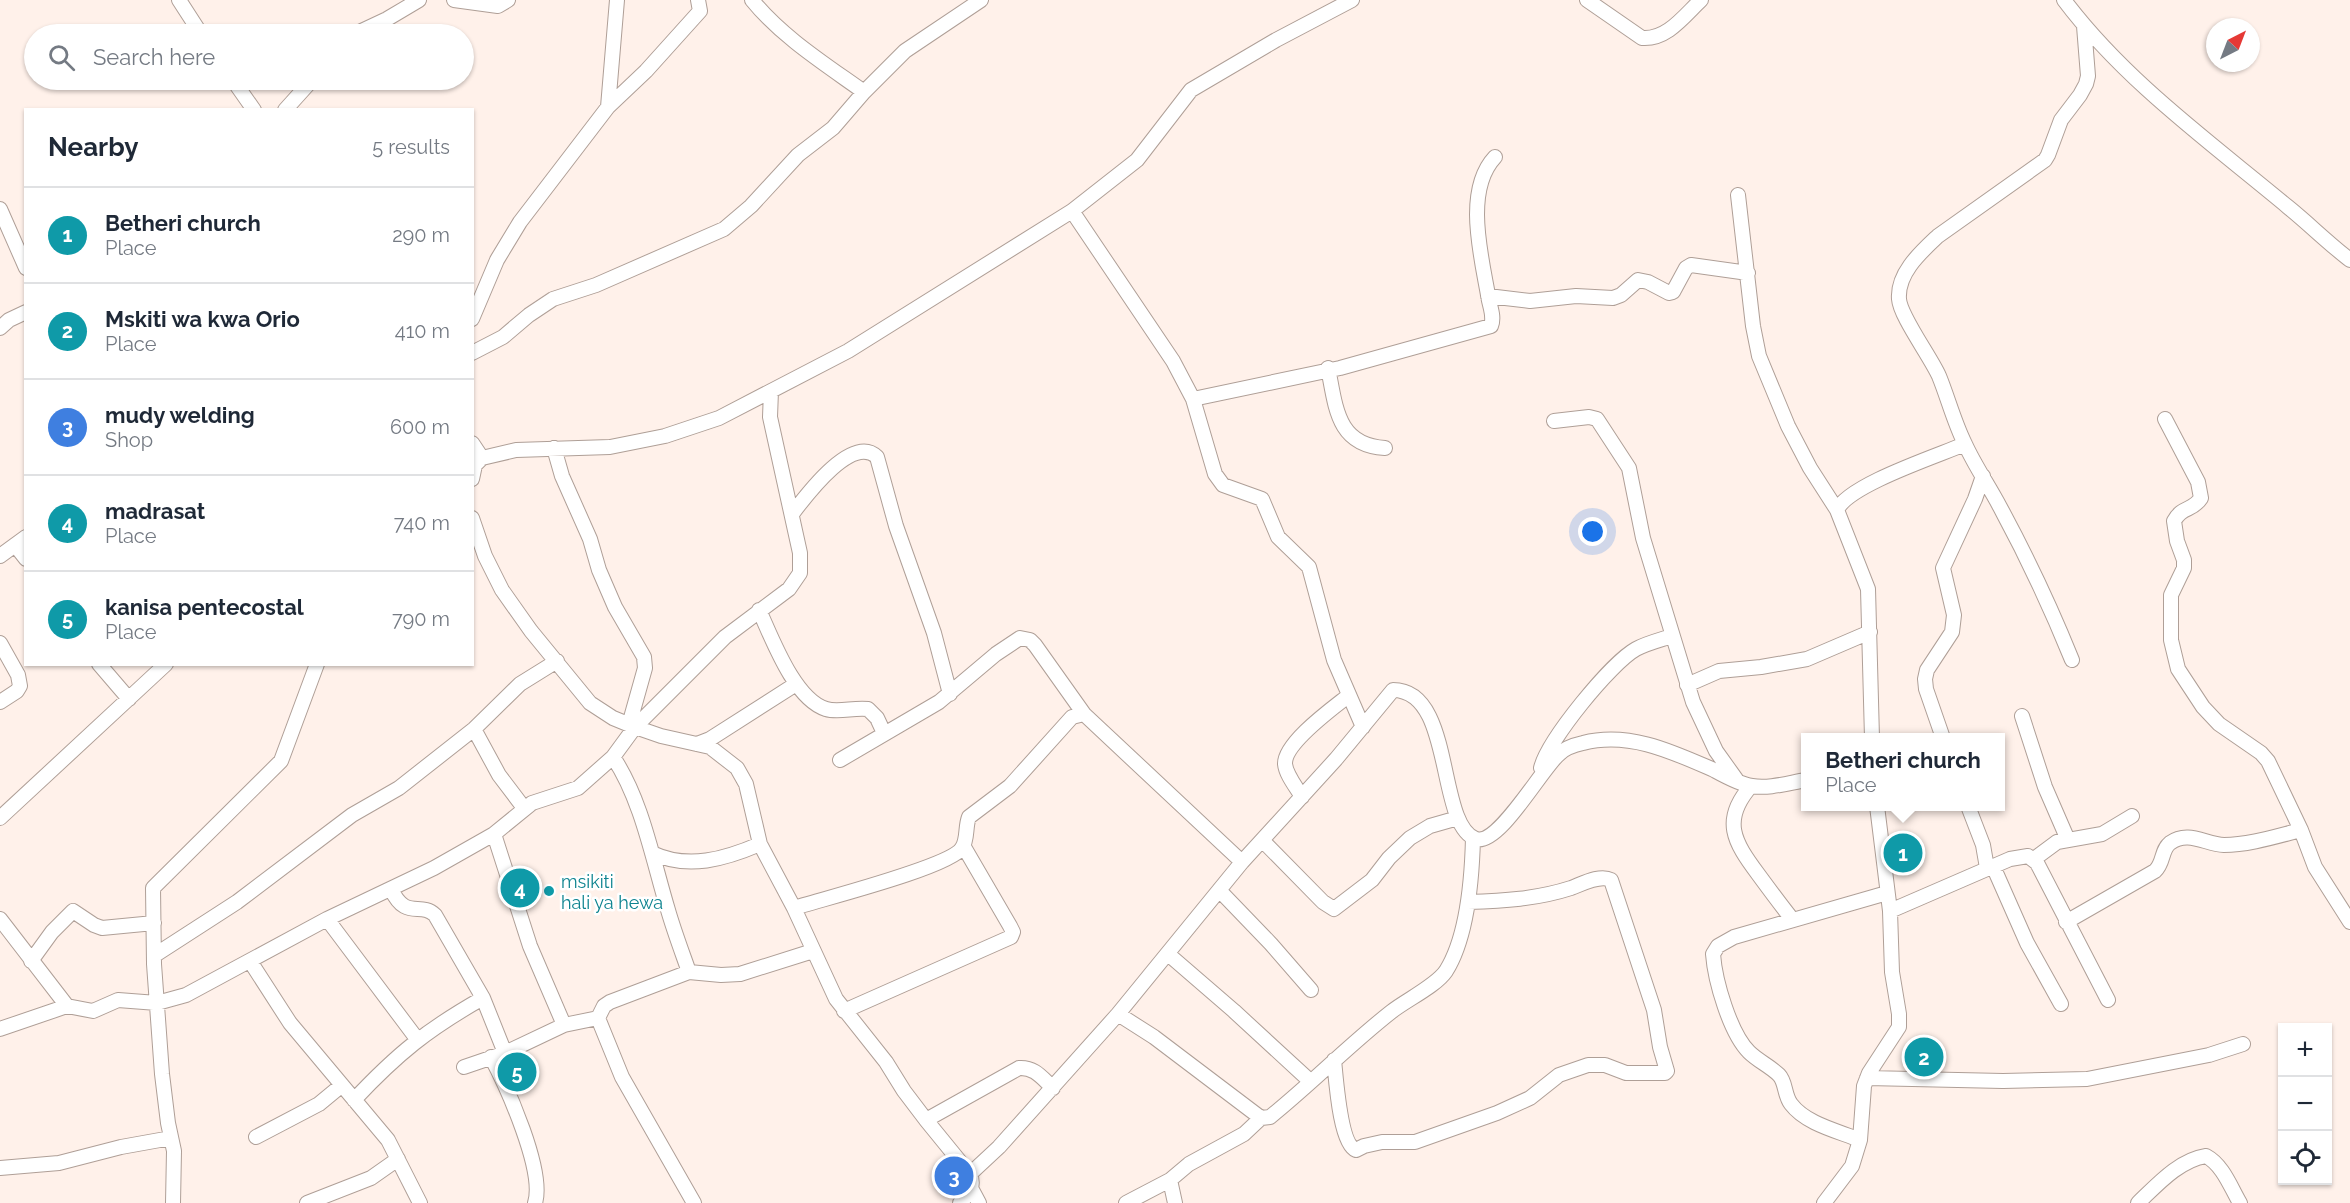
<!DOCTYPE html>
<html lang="en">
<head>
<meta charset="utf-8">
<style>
  :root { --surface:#fff; --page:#f2f2f3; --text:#1f2937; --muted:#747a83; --line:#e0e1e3; --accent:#1a73e8 }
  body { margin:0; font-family:Raleway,sans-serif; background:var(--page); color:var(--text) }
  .controls { position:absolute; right:18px; bottom:18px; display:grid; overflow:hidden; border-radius:0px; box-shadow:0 2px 4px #0004 }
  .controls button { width:54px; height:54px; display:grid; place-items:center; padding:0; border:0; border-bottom:2px solid var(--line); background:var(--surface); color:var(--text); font:30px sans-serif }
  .compass { position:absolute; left:2206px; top:18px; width:54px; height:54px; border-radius:50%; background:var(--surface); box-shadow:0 2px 4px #0004; rotate:42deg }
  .you { position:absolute; left:1593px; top:532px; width:21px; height:21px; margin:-15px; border:4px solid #fff; border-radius:50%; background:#1a73e8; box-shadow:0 0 0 9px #1a73e833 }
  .badge { display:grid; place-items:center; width:39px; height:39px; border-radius:50%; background:var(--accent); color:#fff; font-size:20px; font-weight:700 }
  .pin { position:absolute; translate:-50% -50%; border:3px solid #fff; box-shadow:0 2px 6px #0006 }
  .popup { position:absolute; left:1801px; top:733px; width:204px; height:78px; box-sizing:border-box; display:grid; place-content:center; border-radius:0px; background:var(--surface); filter:drop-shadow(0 2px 4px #0005); font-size:20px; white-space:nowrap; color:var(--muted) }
  .popup b { font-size:22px; color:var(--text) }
  .popup::after { content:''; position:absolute; left:50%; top:100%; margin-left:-12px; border:12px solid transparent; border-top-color:var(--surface) }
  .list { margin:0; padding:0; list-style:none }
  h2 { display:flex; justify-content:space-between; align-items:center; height:78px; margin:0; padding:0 24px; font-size:26px }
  h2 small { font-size:20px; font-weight:400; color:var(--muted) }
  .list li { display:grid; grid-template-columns:39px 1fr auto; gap:18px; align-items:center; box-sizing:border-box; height:96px; padding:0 24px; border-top:2px solid var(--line) }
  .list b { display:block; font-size:22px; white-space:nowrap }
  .list p { margin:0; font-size:20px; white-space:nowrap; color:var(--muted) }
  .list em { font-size:20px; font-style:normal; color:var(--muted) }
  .icon { flex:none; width:33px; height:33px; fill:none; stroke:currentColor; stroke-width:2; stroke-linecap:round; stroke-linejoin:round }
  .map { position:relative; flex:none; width:2350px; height:1203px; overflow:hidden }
  .search { position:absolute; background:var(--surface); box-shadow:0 2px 4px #0004; left:24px; top:24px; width:450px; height:66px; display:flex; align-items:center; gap:15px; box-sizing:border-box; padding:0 21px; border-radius:33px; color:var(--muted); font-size:22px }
  .panel { position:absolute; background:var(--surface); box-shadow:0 2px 4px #0004; left:24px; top:108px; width:450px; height:558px; border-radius:0px }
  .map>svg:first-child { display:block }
</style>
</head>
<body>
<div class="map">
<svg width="2350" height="1203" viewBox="0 0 2350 1203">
  <rect width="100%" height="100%" fill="#fff1ea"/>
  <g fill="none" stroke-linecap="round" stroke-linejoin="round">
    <defs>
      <path id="minor" d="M179 0 201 34
        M454 0 498 6 508 0
        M752 0C782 37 825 64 864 92
        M1587 0 1642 38C1667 40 1684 16 1701 0
        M2064 0C2125 81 2210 142 2288 207 2309 224 2328 243 2350 260
        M355 34 387 19 419 0
        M233 80 254 110
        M608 107 617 0
        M285 110 312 80
        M1738 195 1753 326 1759 356 1788 426 1810 468 1837 510
        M0 209 26 268
        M1072 211 1173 361 1193 399 1215 474 1223 485 1262 499 1278 537 1309 567 1334 660 1363 727
        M1488 296 1530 301 1576 296 1613 298 1621 295 1638 280 1648 282 1669 293 1673 292 1686 268 1691 265 1748 273
        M472 319 497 260 520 222 608 107 646 71 700 11 698 0
        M0 328 9 320 26 312
        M472 353 503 337 529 315 553 299 596 285 724 229 751 206 798 155 833 128 864 92 905 51 981 0
        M1328 368C1336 408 1337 445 1385 448
        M1193 399 1340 368 1491 326C1495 316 1489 305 1488 295 1481 255 1464 190 1495 157
        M2165 419 2198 482 2201 498C2193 511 2182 506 2174 521L2177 541 2184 560V568L2171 595V640L2178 669 2203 707 2219 724 2261 753 2268 761 2301 830 2315 867 2350 922
        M1554 421 1589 417 1597 419 1629 468 1643 538 1693 702 1716 751 1736 779
        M472 443 482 458
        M554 448 562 476 590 539 599 570 615 607 644 657 645 668 629 725
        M472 479 475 465 482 458 516 450 610 447 665 436 719 418 848 351 1072 211 1137 160 1191 90 1276 40 1352 0
        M792 514C805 497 852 433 877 457L896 526 934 633 950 694
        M472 518 485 556 502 590 531 631 590 703 613 718 635 727 661 736 710 747 737 768 746 784 760 844 794 908 836 999 886 1062 904 1091 926 1120 970 1174C975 1187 969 1194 960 1203
        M15 545 26 559
        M0 556 26 537
        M759 610C772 638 794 699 826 709 839 713 854 707 868 709L877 718 884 733
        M0 643 18 675 20 686 17 691 0 702
        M2072 660C2051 608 2027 557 2000 507 1989 486 1975 466 1965 444 1954 422 1948 398 1939 376 1930 356 1900 316 1899 299 1897 273 1921 252 1938 236L2045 160 2048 155 2061 120 2080 95 2086 84 2088 76 2084 26
        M99 664 129 699
        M1687 685 1719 671 1761 667 1807 659 1870 632
        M2022 716 2045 787 2068 840
        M474 729 499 775 524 808
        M1872 738 1868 589 1837 510C1848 485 1937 456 1965 444
        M1943 738 1926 689 1925 679 1927 670 1952 632 1954 615 1943 568 1975 499 1983 476
        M697 744 710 739 796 684
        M613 757C642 800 653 861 668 910 674 931 682 952 689 972
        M840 760 939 702 996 654 1020 638 1030 640 1035 645 1084 714
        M1541 768C1548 740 1611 663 1636 649 1647 643 1660 640 1672 636
        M1751 786C1721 820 1734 842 1758 874 1769 889 1780 904 1792 919
        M1302 797C1297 788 1286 775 1285 764 1284 743 1333 708 1348 696
        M1968 806 1983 845 1987 868
        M0 818 166 664
        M494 834 530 946 564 1025
        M1263 841 1323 902 1334 909 1372 880 1389 858 1410 838 1430 826 1458 818
        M652 853C688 870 725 859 760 844
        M2034 859 2057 842 2102 834 2132 816
        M1993 866 2027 943 2061 1004
        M391 889C406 921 420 901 435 915L483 998 505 1053
        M1219 890 1271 944 1311 990
        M794 908C822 899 950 867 962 848 968 839 965 827 969 817L1010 786 1072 717 1084 714 1242 862
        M1890 911 2010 859 2028 856 2037 863 2108 1000
        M0 919 67 1006
        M327 919 417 1039
        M2066 922 2155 871C2164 863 2161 850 2170 843 2188 830 2205 844 2224 845 2249 845 2277 836 2301 830
        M1168 954 1234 1011 1310 1081
        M155 955 237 902 352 815 399 788 474 729 520 684 557 661
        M31 961 52 932 73 911 94 925 102 928 154 923
        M250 961 290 1023 388 1140 420 1203
        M844 1011 1011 937 1013 932 1010 926 964 847
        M1118 1014 1154 1037 1261 1118 1270 1117C1311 1084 1349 1045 1391 1012 1406 1000 1436 986 1446 971 1468 936 1472 878 1473 838
        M0 1029 67 1006 93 1011 118 1000 157 1003 186 995 327 919 434 868 494 834 532 803 578 788 613 757 635 727 725 637 789 589 800 573V553L770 417 771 391
        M491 1057C507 1087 545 1171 535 1203
        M1334 1060C1336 1078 1340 1144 1356 1150L1364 1146 1382 1142H1415L1497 1113 1530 1098 1559 1075 1588 1065H1605L1626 1073H1665L1667 1071 1660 1047 1654 1010 1611 880C1600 874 1582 884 1571 888 1537 899 1503 901 1468 902
        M464 1067 505 1053 564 1025 598 1018
        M1867 1078 2003 1081 2087 1079 2209 1055 2243 1044
        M354 1100C397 1054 428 1029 483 998
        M926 1120 1019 1068C1035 1067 1042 1078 1053 1088
        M256 1137 319 1104 342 1085
        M1860 1140C1838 1131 1806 1124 1791 1104 1784 1095 1786 1082 1779 1075 1770 1066 1758 1061 1749 1052 1730 1033 1715 981 1713 954L1718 946 1734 937 1887 893
        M0 1168 59 1163 121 1147 171 1138
        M970 1174 999 1147 1118 1014 1242 862 1336 759 1393 690C1455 690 1436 825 1476 839 1499 846 1542 768 1559 754 1565 748 1574 745 1583 743 1629 731 1673 752 1714 770 1725 776 1739 784 1752 786 1769 789 1788 783 1806 780
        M1170 1180 1175 1203
        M971 1188 979 1203
        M173 1203 174 1151 168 1123 162 1074 154 964 153 888 281 761 317 664
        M307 1203 371 1178 398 1159
        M694 1203 622 1077 598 1018 604 1006 610 1002 689 972 721 975 740 974 813 951
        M1126 1203 1170 1180 1189 1164 1244 1134 1261 1118
        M1824 1203 1852 1166 1860 1140 1864 1086 1869 1073 1899 1027V1014L1892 972 1890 911 1877 806
        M2138 1203C2157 1185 2179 1160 2206 1156 2223 1165 2231 1188 2240 1203"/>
    </defs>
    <use href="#minor" stroke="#af9f97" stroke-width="16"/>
    <use href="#minor" stroke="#fff" stroke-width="14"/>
  </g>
  <circle fill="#0f9aa8" stroke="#fff" stroke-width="2" cx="549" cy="891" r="6"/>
  <g text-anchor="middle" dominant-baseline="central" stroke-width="5" stroke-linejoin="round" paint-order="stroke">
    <g font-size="18" fill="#0d838f" stroke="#fff" text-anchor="start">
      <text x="561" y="881">msikiti<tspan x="561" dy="21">hali ya hewa</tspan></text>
    </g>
  </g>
</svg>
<div class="controls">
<button>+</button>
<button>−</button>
<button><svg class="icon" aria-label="locate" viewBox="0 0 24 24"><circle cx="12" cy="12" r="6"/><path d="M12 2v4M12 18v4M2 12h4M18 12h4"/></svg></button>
</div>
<svg class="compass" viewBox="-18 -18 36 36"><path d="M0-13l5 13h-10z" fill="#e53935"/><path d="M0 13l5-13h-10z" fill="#747a83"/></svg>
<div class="you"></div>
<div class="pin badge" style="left:1903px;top:853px;background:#0f9aa8">1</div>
<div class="popup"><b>Betheri church</b>Place</div>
<div class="pin badge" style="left:1924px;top:1057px;background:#0f9aa8">2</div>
<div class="pin badge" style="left:954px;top:1176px;background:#3f7fe0">3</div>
<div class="pin badge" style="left:520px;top:888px;background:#0f9aa8">4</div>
<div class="pin badge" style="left:517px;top:1072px;background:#0f9aa8">5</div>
<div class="search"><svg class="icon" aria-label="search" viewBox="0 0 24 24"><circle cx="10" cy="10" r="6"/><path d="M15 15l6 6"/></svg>Search here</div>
<section class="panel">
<h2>Nearby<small>5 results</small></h2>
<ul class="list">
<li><span class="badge" style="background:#0f9aa8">1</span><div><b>Betheri church</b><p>Place</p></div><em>290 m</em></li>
<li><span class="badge" style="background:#0f9aa8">2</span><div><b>Mskiti wa kwa Orio</b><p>Place</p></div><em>410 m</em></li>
<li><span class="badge" style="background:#3f7fe0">3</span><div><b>mudy welding</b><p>Shop</p></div><em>600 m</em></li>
<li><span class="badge" style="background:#0f9aa8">4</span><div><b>madrasat</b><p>Place</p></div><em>740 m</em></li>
<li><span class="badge" style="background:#0f9aa8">5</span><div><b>kanisa pentecostal</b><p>Place</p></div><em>790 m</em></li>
</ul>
</section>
</div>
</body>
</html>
